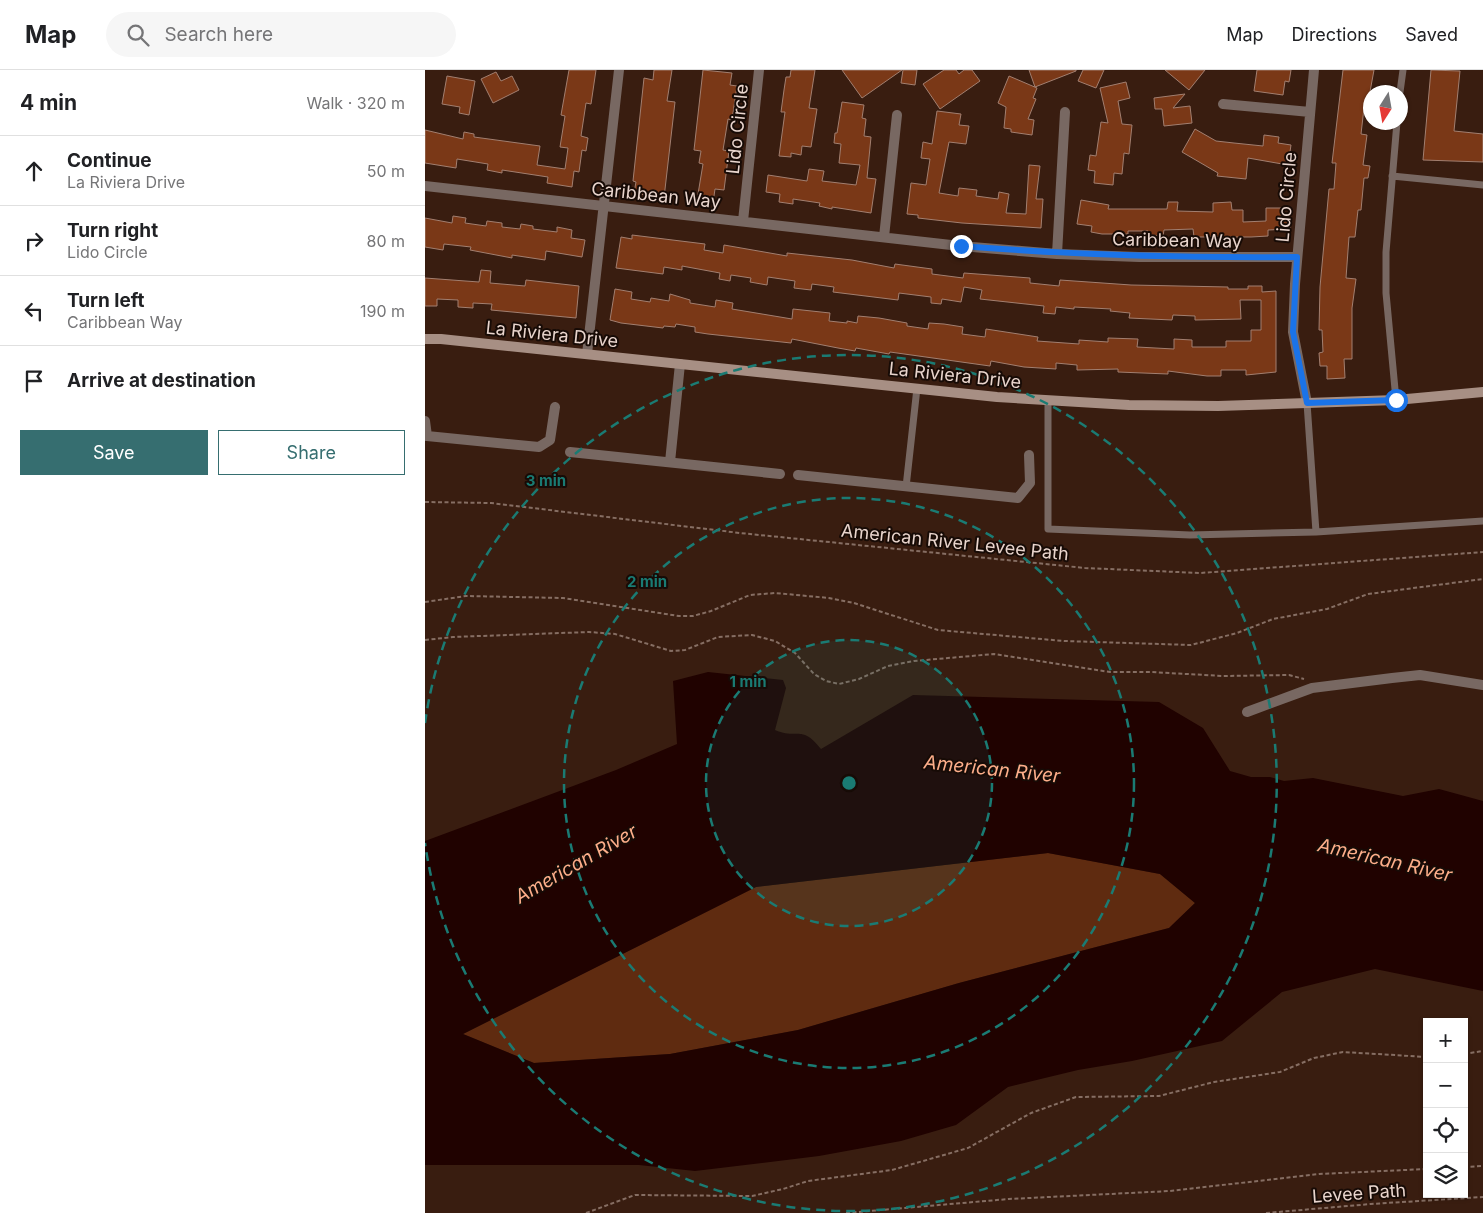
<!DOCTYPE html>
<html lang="en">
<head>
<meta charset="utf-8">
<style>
  :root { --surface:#fff; --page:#f6f6f6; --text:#202124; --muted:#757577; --line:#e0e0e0; --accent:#366e70 }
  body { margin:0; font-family:Inter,sans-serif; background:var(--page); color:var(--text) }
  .controls { position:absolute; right:15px; bottom:15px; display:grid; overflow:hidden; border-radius:0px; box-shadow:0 1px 4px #0004 }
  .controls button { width:45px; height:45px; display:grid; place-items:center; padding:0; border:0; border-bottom:1px solid var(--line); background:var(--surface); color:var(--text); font:25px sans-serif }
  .compass { position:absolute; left:938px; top:15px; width:45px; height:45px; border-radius:50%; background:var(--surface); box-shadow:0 1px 4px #0004; rotate:191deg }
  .stop { position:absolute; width:15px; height:15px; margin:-11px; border:4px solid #1a73e8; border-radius:50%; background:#fff }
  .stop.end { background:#1a73e8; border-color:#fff; box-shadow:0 1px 5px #0008 }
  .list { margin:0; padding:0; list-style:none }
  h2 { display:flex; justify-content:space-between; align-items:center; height:65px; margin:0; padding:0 20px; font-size:21px }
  h2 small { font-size:16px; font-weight:400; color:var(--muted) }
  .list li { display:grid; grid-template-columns:32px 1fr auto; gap:15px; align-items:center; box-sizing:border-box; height:70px; padding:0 20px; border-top:1px solid var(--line) }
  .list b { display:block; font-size:19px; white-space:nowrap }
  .list p { margin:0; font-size:16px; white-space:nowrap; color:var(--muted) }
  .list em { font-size:16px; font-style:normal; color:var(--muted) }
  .actions { display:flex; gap:10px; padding:15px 20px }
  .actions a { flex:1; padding:11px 0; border:1px solid var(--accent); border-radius:0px; text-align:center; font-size:18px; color:var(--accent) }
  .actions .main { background:var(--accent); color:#fff }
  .icon { flex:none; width:28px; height:28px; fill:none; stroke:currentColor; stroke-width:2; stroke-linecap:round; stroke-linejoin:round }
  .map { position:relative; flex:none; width:1058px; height:1143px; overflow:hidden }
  header { display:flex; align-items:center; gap:30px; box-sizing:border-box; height:70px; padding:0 25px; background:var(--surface); border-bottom:1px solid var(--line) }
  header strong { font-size:24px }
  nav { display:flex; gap:28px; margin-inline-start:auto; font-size:18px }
  .search { width:350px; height:45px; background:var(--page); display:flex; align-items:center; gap:12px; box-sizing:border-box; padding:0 18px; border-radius:28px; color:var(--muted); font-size:19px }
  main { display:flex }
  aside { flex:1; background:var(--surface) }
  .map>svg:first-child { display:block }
</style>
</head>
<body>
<header>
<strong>Map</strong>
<div class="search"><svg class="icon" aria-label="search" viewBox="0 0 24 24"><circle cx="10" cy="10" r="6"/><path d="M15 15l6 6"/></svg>Search here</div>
<nav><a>Map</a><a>Directions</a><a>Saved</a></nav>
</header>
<main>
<aside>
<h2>4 min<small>Walk · 320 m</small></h2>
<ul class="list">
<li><svg class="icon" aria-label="ahead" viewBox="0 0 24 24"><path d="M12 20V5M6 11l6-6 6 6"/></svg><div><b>Continue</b><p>La Riviera Drive</p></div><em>50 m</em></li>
<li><svg class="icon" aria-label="right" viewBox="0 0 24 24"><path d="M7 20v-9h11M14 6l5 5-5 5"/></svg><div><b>Turn right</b><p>Lido Circle</p></div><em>80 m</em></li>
<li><svg class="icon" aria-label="left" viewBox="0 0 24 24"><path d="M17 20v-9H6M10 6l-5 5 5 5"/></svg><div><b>Turn left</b><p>Caribbean Way</p></div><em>190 m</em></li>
<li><svg class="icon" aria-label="arrive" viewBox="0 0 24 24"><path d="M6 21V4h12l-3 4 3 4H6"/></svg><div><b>Arrive at destination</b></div></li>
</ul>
<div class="actions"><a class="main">Save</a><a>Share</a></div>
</aside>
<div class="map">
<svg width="1058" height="1143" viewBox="0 0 1058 1143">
  <rect width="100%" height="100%" fill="#391d10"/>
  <path fill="#5f2b10" d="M623 783 735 804 770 833 744 858 534 913 373 960 245 984 109 993 38 964 331 817Z"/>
  <path fill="#200200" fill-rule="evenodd" d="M283 602 358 610 361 618 350 660C373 670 376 654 396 679L488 625 734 632 778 658 805 701 826 707H845L859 711 888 708 978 726 1014 719 1058 731V921L950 899 857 922 797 971 707 991 653 1000 583 1017 531 1055 476 1071 394 1086 270 1101 214 1095H0V771L191 700 252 674 248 611ZM623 783 735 804 770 833 744 858 534 913 373 960 245 984 109 993 38 964 331 817Z"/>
  <path fill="#7a3817" stroke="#a27f70" d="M144 0H171L166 34 161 33 156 66 163 68 161 81 157 80 154 102 149 101 147 117 122 113 123 107 77 100V103L62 100 63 94 32 89 31 98 0 93V60L38 69 39 62 49 64V67L115 76 112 95 140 99 143 78 135 77 140 46 136 45Z
    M229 0H247L242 31 250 32 239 128 209 123 211 112 208 111 219 8 228 10Z
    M278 0 307 3 305 15 312 16 307 50 303 49 298 80 304 81 299 120 290 119 288 133 272 130 278 94 274 93 276 81 269 80Z
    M366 0H390L384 38 392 39 386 77 377 76 376 85 366 83V87L354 86 360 42H356L359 20 361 7H365Z
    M417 0H477L437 28Z
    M478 0H492L490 15 476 13Z
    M519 0H531L534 4 539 0H547L555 11 515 39 498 14Z
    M604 0H651V1L610 17Z
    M658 0H679L671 18 653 11Z
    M740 0H780L764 20Z
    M832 0H866L864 12 860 11 858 25 829 21Z
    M918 0H949L942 38H939L936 64 942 65 938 95 945 96 943 108H939L936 140H933L930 167H924L921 208 931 209 927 238V289H919L920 308 902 309V296H895L894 283 898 282 897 260H894L895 217 904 119H909L911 93H907Z
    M1006 0 1035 1 1029 61 1058 64V92L998 90Z
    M71 2 76 11 87 6 94 20 68 33 56 9Z
    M22 6 50 11 44 45 34 43 35 37 17 34Z
    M584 6 612 18 608 28 611 29 603 49 609 50 607 65 586 62V59L579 58 581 37 573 33Z
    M701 12 705 28 693 31 697 54 707 55 704 84 699 83 697 104 689 103 688 115 669 113 670 101 663 100 665 85 671 86 676 52 683 53 675 18Z
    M760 24 748 38 765 36 767 53 739 56 737 39H730L729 28Z
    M417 32 439 35 437 48 441 49 439 66 446 67 442 108 451 109 446 143 407 137V139L394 136 395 133 368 129V134L354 132 355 124 341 122 343 105 382 111 384 99 399 101 397 111 431 115 435 95 414 93 416 74 409 73 410 63H412Z
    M512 41 536 44 534 55 544 56 541 74 524 72 514 123 533 126 534 118 552 120 551 126 573 129 574 122 584 124 581 143 601 144 604 95 615 96 611 129H618L616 158 537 153 493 148V145L482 144 486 113 501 115 505 89 496 88 498 72 507 74Z
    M770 59 791 71 809 73 838 76 839 65 854 67 853 73 866 75 863 95 823 88 821 109 792 106 793 103 757 82Z
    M656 130 684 135 683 139H742L743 132H753L752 141 788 142V133L806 132 807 140H818V152L841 151V138H856L857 151H865V159L843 160V166L826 167H769L768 159 739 160 738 166 722 165 723 161H703V164H677L666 162 667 156 652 154Z
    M28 146 41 148 40 153 61 156 62 151 77 153V157L95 159 96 154 108 156V159L132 162V157L147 160 146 168 160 170 157 187 121 181 120 190 87 185V188L45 180 46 177 19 174 18 180 0 177V148L27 153Z
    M207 165 280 174 279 180 298 183 299 175 362 186V183L427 190 469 198 470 194 492 197 507 199V204L538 208 539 203 605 208V213L634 216 635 210 706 215 803 217V219H823V216H837V222L851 221V302L821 305V300H796V306H782L743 301V304L693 302V299L652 300V295L631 293V299L599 297 566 291 565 296 465 282 464 284 431 278 430 281 413 278 367 269 366 273 283 264 270 262V257L251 254 250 257 239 256 238 258 196 253 185 250 190 219 207 222 206 229 225 232 226 228 244 231 245 224 265 230V233L290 237 291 230 308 233 307 239 367 249 368 239 405 243 404 251 422 253V251L432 253 433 246 454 248 482 253V256L503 259 504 253 519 254 538 257 537 264 560 267 561 259 613 267 612 271 654 274V270L683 272V268L713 269 712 277 749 279V269L767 270V277H801V271H826V260H836V230H815L816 249 770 250V246L748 245 747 250 704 248 705 243 685 241 686 239 649 237V239L631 237 630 244 618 243 619 236 555 229 557 220 539 217 536 232 517 229 516 234 506 233V227L474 223 473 230 408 222 409 217 387 214 386 220 369 218 370 211 343 207 342 215 325 212 326 208 306 205 305 211 294 209 295 203 257 196V200L239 197 238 204 191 198 196 167 207 169Z
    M56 200 66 201 65 213 100 216 101 210 154 216 151 248 66 240 67 234 48 233V238L33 237V230L12 229V236H0V208L54 212Z"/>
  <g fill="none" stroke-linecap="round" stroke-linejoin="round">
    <path stroke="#866e63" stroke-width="2" stroke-dasharray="4 2.5" stroke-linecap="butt" d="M0 432 66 433 315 463 660 498 775 503 1058 482
      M0 532 41 526 138 528 254 546H268L286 541 325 525 350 523 404 528 429 533 513 560 639 571 766 575 812 563 848 549 902 539 943 524 1058 509
      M0 570 28 567 164 562 190 564 246 581 260 580 293 567 327 565 350 571 370 583 389 604 401 611 414 614 434 609 463 596 489 591 569 584 685 602H726L798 606 864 605 879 609
      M1039 984 1058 981
      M1039 1097 1058 1096
      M161 1143 210 1125 327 1126 358 1119 383 1111 467 1100 543 1078 606 1043 651 1027 734 1026 789 1012 855 1002 889 988 918 982 1002 987
      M421 1143 584 1129 745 1121 894 1104 1002 1099
      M841 1143 946 1134 1058 1127"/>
    <path stroke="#786862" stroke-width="7" d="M975 22 978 0
      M967 106 1058 115
      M623 330V459L765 465 891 462
      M971 330 961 223V182L972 52
      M882 333 891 462 1058 451
      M481 417 492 318"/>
    <path stroke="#786862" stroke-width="10" d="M798 34 885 42
      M0 116 535 176 632 184 714 187H872
      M318 151 334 0
      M459 167 472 45
      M632 184 640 42
      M162 284 194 0
      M882 333 868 262 870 214 889 0
      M0 351 2 366 114 377 125 370 130 337
      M145 382 355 404
      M245 392 255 294
      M373 405 593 428 605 413 604 385
      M822 642 887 618 967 608 995 605 1058 615"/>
    <path stroke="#a78f84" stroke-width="10" d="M0 269H16L572 327 704 335 793 336 971 330 1058 322"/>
  </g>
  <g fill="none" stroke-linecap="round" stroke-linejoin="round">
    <path stroke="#1a73e8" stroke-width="6" d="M536 176C649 185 759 188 872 187L868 262 882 333 971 330"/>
  </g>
  <circle cx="424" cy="713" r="143" fill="#1a7b73" fill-opacity=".12"/>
  <g fill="none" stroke="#1a7b73" stroke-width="2.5" stroke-dasharray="9 6">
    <circle cx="424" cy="713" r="143"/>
    <circle cx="424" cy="713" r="285"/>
    <path d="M0 653A428 428 0 1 1 0 773"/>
  </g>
  <g text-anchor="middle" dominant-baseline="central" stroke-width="4" stroke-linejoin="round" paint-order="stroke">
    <g font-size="18" fill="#e9d5cd" stroke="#170b06">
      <text transform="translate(312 59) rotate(-84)">Lido Circle</text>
      <text transform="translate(231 125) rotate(6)">Caribbean Way</text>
      <text transform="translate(861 127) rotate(-85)">Lido Circle</text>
      <text transform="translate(752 170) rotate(1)">Caribbean Way</text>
      <text transform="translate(127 264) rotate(6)">La Riviera Drive</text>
      <text transform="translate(530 305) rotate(6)">La Riviera Drive</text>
      <text transform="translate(530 472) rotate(6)">American River Levee Path</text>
      <text transform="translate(934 1123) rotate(-4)">Levee Path</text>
    </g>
    <g font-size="19" font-style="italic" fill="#fdae8a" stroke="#170b06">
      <text transform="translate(567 699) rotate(6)">American River</text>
      <text transform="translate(960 790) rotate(13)">American River</text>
      <text transform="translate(151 794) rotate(-30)">American River</text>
    </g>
  </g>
  <circle cx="424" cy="713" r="8" fill="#1a7b73" stroke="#170b06" stroke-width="2.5"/>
  <g font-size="15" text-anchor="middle" font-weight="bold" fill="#1a7b73" stroke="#170b06" stroke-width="4" stroke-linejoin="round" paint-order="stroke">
    <text x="121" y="416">3 min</text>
    <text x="222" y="517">2 min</text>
    <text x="323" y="617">1 min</text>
  </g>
</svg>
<div class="controls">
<button>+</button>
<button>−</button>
<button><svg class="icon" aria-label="locate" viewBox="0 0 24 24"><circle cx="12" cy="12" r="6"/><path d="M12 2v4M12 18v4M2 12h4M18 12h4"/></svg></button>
<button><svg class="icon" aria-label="layers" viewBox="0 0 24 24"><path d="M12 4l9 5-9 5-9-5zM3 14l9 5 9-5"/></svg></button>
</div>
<svg class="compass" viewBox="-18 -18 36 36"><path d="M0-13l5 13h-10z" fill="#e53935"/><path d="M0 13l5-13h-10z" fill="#757577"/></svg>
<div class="stop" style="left:971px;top:330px"></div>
<div class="stop end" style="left:536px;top:176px"></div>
</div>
</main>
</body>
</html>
